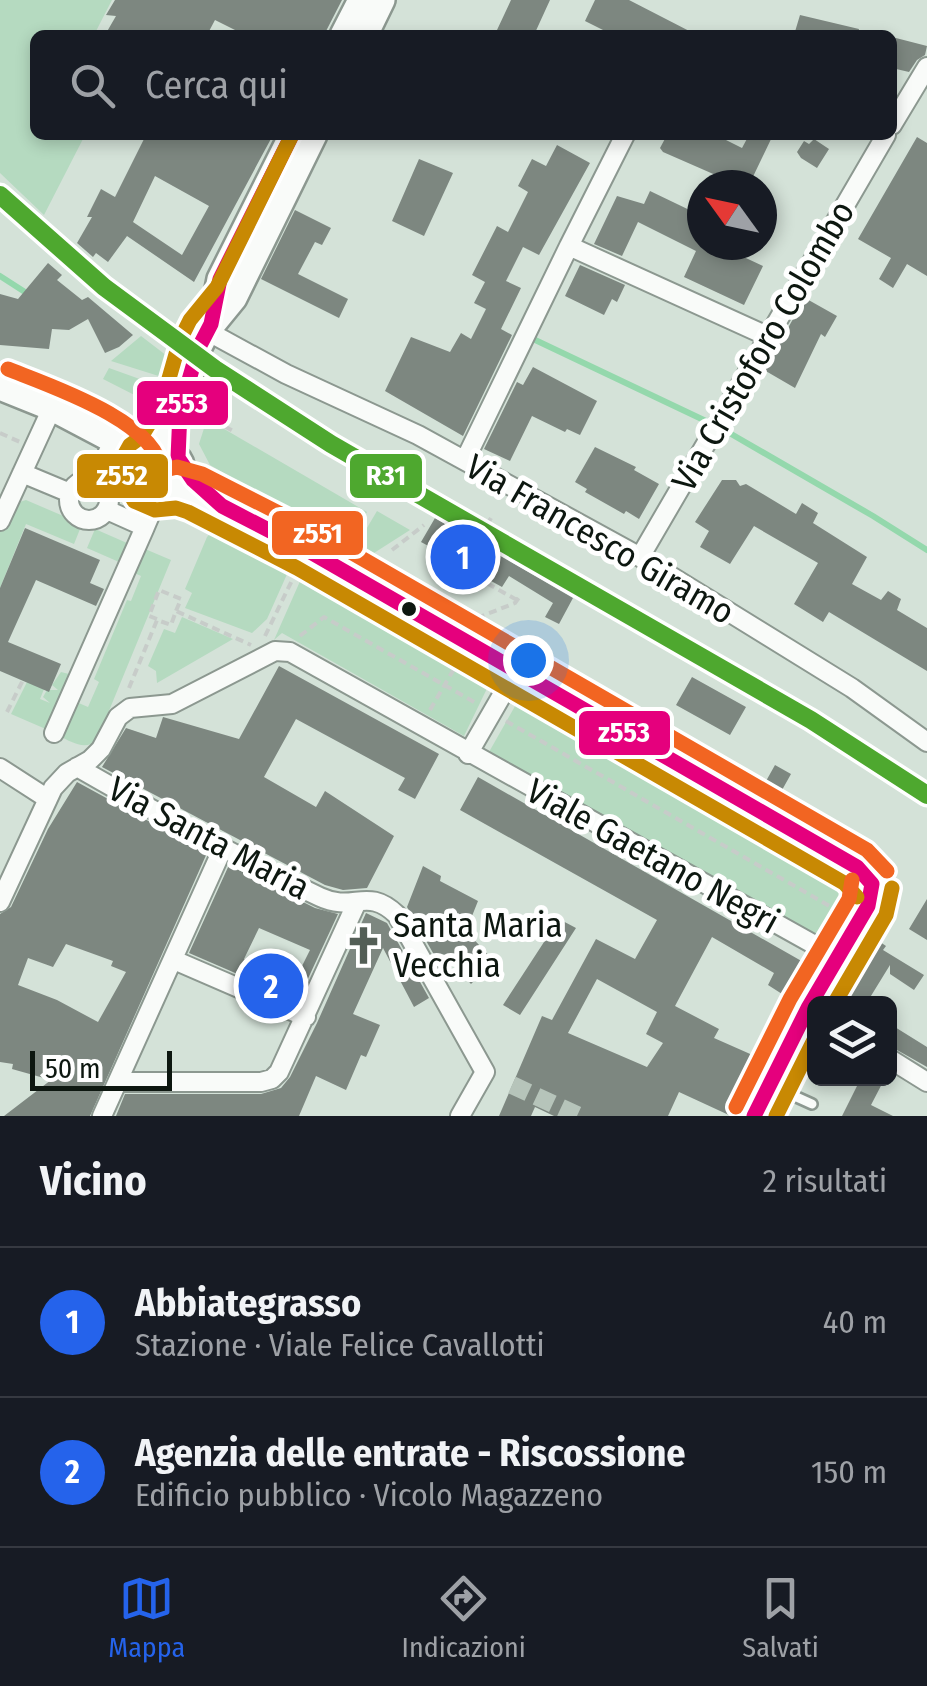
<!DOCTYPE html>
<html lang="it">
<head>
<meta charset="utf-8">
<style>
  :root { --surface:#171b24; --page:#242831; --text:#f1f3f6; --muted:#9ea1a6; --line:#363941; --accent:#2563eb }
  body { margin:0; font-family:"Fira Sans Condensed",sans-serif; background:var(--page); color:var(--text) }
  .controls { position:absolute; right:30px; bottom:30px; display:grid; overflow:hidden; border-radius:15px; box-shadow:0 5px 15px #0003 }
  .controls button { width:90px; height:90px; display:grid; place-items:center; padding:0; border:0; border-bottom:2px solid var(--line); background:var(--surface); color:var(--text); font:50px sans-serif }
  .compass { position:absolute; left:687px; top:170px; width:90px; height:90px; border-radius:50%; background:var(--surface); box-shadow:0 5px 15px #0003; rotate:303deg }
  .scale { position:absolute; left:30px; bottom:25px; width:142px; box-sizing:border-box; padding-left:10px; border:5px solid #0d1710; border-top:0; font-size:28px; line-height:35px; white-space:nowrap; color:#0d1710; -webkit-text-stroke:8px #fff; paint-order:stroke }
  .you { position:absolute; left:528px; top:660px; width:35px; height:35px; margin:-25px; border:8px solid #fff; border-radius:50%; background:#1a73e8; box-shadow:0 0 0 15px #1a73e833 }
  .badge { display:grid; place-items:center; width:65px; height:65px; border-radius:50%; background:var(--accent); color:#fff; font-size:32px; font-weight:700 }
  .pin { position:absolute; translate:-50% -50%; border:5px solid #fff; box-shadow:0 2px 10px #0006 }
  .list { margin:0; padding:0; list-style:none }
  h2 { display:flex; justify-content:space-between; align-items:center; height:130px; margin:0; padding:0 40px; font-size:42px }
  h2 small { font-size:32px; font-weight:400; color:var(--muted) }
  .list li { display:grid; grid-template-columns:65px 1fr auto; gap:30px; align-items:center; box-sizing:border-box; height:150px; padding:0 40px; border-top:2px solid var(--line) }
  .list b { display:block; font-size:38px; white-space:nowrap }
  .list p { margin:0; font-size:32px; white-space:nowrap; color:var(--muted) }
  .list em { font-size:32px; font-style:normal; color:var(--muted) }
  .icon { flex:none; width:55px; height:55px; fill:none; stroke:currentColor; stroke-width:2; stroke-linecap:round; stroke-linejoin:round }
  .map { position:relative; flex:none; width:927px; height:1116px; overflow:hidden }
  .search { position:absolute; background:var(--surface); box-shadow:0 5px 15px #0003; left:30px; right:30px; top:30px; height:110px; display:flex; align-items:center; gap:25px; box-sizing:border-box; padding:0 35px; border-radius:15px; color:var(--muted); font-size:38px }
  .sheet { height:430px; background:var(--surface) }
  nav { display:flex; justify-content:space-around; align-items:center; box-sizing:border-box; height:140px; border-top:2px solid var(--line); background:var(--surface); font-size:28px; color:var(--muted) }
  nav a { display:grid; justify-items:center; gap:5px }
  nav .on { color:var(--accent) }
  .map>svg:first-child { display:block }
</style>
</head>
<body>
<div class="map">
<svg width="927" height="1116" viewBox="0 0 927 1116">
  <rect width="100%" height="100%" fill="#d4e2d8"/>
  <path fill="#b5dac0" d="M0 0H112L94 35H35V135H85L44 215 0 173Z
    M141 336 171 359 165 378 111 361Z
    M109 368 162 387 156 406 103 379Z
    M207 419 367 512 349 542 342 541 210 465 199 444Z
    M26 500 82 524 74 544 26 524 0 588V531L13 504Z
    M377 511 410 530 374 553 358 543Z
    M219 524 292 563 267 619 252 633 185 608 192 593 185 589 207 537Z
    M95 529 127 543 119 562 87 548Z
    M138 546 171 560 97 740C85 751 72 742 59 736L74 701 88 707 99 682 94 679 127 600 131 601 141 576 128 570Z
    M305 570 494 674 464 736 282 633 274 640Z
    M182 617 233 639 157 683 156 671 148 666 164 629 175 633Z
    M61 672 73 675 48 730 11 714 27 682 44 689 40 699 50 703 43 697 47 690H58L52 685Z
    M523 692 840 868C865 891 852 913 837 937L828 940 817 936 489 752Z"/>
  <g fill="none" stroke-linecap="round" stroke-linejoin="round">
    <path stroke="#94d8ac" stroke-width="6" d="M0 276 28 294
      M531 338 708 422
      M726 431 873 516 927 550"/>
  </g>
  <path fill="#7d8780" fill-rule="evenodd" d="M115 0H342L324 35H245L215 20 207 35H105L116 16 106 15Z
    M511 0H550L534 35H506L497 30Z
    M595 0H629L697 35H613L585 21Z
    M800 15 859 29 858 35H794Z
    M892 37 927 46 925 55 917 60 909 72 892 68Z
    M146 135H273L194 282 127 236 108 262 96 253 93 257 77 243 92 217H87L101 189 115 197ZM155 176 209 206 182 255 133 222Z
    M667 135H716L742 148 749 135H773L749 185H724L727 180 663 152 660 148Z
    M917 137 927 143V276L907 264 893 288 879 279 891 258 858 239Z
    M814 139 829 149 817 168 801 158 797 152 804 141 809 144Z
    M557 145 590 163 539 255 523 247 506 281 521 288 501 329 512 335 463 436 385 391 411 337 450 352 461 333 471 339 486 309 474 303 485 282 472 275 497 226 508 232 528 192 518 186 532 159 546 166Z
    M419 159 453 173 424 236 392 221Z
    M650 191 702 216V245H718L763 266 744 305 684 277 696 251 638 222 622 256 594 244 617 196 644 204Z
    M295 210 331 228 322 245 315 242 298 274 348 299 339 318 261 279Z
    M48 263 62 275 57 280 82 300 88 297 133 335 119 347 105 353 88 319 69 330 52 329 49 349 0 345V294L18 299Z
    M580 265 625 285 617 302 612 299 604 315 565 296Z
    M805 298 837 316 825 337 821 334 795 388 764 370Z
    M533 367 597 401 580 435 567 429 565 432 532 416 510 461 484 449 517 382 523 385Z
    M595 447 636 467 634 470 659 484 639 519 626 511 624 514 585 492 587 489 575 482Z
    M722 480H736L740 486 746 484 796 514 802 503 818 513 813 523 867 557 852 584 881 600 888 591 901 599 897 610 927 628V671L829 612 823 622 794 604 818 563 754 526 730 564 700 547 709 531 695 522Z
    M435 518 573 598 559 624 545 617 553 603 509 576 502 587 473 571 471 574 459 567 445 559 447 556 421 542Z
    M25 528 100 560 90 583 104 589 96 606 36 580 8 642 61 664 49 692 0 671V588Z
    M279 666 439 754 415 799 398 790 405 778 296 719 264 777 316 807 325 791 394 836 367 888 343 890 325 885 102 767 126 728 156 738 163 717 239 739Z
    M692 677 746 707 730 735 676 705Z
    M775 765 791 774 777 799 761 790Z
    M478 777 812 967 793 1001 768 985 774 973 712 937 675 1006 719 1029 714 1038 757 1057 731 1116 679 1092 668 1116H554L535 1107 531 1116H499L542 1016 552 1020 596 939 635 959 657 920 460 810ZM597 979 657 1012 646 1034 663 1043 647 1067 568 1033Z
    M77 782 207 853 90 1116H4L51 1080 12 1069 13 1064 0 1062V914L11 907 48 829ZM66 944 113 961 111 966 126 972 98 1022 57 1000 18 985 28 958 53 967Z
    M229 865 315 908 338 914 298 1000 189 953ZM259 928 310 950 294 982 244 959Z
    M423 866 441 876 440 881 478 901 466 931 494 961 471 984 443 954 437 960 407 907Z
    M927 899V940L909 929Z
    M366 913 387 923 429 998 414 1007 383 948 353 1014 380 1025 366 1057 361 1055 346 1090 316 1076 299 1116H116L125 1094H261L281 1088 290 1077 317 1023Z
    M559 919 576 928 520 1015 503 1005Z
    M870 935 886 946 883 950 924 975 914 990 890 974V965L866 1004H830Z
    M890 1024 927 1047V1067L890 1046Z
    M861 1078H885L871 1105 893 1116H842Z"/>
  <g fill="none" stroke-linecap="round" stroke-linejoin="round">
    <path stroke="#b6c4ba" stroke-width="18" stroke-dasharray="18 9" stroke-linecap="butt" d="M512 1085 579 1116"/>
    <defs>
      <path id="lane" d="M770 1085 812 1104"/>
      <path id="street" d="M892 125 927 67
        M569 246 625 135
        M207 331 286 374 418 435 640 557 852 688 927 742
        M465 460 569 246 767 336
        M22 473 70 493
        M69 500a20 20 0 1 1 40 0a20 20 0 1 1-40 0Z
        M95 481 113 441
        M0 521 52 408
        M145 527 160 492
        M640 557 886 135
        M54 733 145 527 107 510
        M468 754 516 671
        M77 767C157 813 237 857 320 897 354 913 367 886 397 915L485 1072 460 1116
        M0 768 48 799
        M0 902 53 788 67 773 90 760 101 749 118 717 130 708 172 704 275 651 290 652 838 958
        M174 960 306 1017
        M890 1059 927 1082
        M119 1082H261L272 1079 279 1072 357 902
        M102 1116 222 850"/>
      <path id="secondary" d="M343 35 361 0
        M365 35 382 0
        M212 319 220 279 292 135
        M0 387 52 408 126 447 152 452
        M140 471a21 21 0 1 1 42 0a21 21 0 1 1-42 0Z
        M156 451 180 411 198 349 207 331 234 298 314 135
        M175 487 222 506 307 550 857 867 872 884 868 906 808 1008 754 1116"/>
    </defs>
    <use href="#lane" stroke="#8c9890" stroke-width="14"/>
    <use href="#street" stroke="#8c9890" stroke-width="22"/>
    <use href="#secondary" stroke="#8c9890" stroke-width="30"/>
    <path stroke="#c7ccc9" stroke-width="4" stroke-dasharray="8 5" stroke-linecap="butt" d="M202 414 233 431
      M0 433 20 442
      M481 535 491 518
      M392 550 424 525
      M465 582 474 576 517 600
      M477 618 515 603 520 596
      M157 619 149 616 159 590 181 599 176 611
      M265 636 298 568
      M300 636 324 617 476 703
      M129 688 157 620 171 625 176 611 251 645
      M430 710 458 662
      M7 712 23 680
      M506 721 840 912"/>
    <use href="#lane" stroke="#f9fbf9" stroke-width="9"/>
    <use href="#street" stroke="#f9fbf9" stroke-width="18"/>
    <use href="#secondary" stroke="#f9fbf9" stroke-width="25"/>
    <defs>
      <path id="bus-1" d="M292 135 220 279 211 324 198 349 180 411 178 458 193 480 222 506 307 550 857 867 872 884
        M754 1116 808 1008 868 906 872 884"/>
      <path id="bus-2" d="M292 135 217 287 190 320 180 340 162 403 141 437 130 445 125 454 122 479 134 501 155 510 176 508 188 512 297 568 844 883 857 897
        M834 1004 886 915 892 888
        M776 1116 814 1040"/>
      <path id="bus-3" d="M8 369C48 385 159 422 161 471L177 467 202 474 316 532 867 850 887 871
        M736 1107 790 999 849 899 852 880"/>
    </defs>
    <use href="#bus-1" stroke="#fff" stroke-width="22"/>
    <use href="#bus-2" stroke="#fff" stroke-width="22"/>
    <use href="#bus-3" stroke="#fff" stroke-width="22"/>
    <use href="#bus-1" stroke="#e5007d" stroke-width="15"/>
    <use href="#bus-2" stroke="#c88903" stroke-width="15"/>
    <use href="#bus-3" stroke="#f26522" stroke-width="15"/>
    <defs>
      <path id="rail-1" d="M0 195 104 287 215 369 331 444 811 720 927 795"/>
    </defs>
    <use href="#rail-1" stroke="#fff" stroke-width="25"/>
    <use href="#rail-1" stroke="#4ea82f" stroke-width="18"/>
  </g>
  <defs>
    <symbol id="church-bare" viewBox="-9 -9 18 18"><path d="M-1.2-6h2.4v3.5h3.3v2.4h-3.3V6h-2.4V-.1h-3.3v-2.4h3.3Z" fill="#535e56" stroke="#fff" stroke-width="2.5" paint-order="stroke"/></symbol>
  </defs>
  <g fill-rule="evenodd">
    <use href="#church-bare" x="336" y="918" width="55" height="55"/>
  </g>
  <circle fill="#0d1710" stroke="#fff" stroke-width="4" cx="409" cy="609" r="9"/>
  <g text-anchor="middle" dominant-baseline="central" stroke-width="10" stroke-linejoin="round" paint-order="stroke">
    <g font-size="35" fill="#0d1710" stroke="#fff">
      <text transform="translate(763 346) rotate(-60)">Via Cristoforo Colombo</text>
      <text transform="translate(600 539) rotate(30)">Via Francesco Giramo</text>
      <text transform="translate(209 838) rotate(28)">Via Santa Maria</text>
      <text transform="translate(653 856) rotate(29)">Viale Gaetano Negri</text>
    </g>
    <g font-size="35" fill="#0d1710" stroke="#fff" text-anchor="start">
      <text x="393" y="925">Santa Maria<tspan x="393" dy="40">Vecchia</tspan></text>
    </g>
  </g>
  <g stroke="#fff" stroke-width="4">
    <rect x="135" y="379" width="95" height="48" rx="10" fill="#e5007d"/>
    <rect x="348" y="452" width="76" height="48" rx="10" fill="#4ea82f"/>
    <rect x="75" y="452" width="95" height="48" rx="10" fill="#c88903"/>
    <rect x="270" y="509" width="95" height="48" rx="10" fill="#f26522"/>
    <rect x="577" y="709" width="95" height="48" rx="10" fill="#e5007d"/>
  </g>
  <g font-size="28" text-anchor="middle" font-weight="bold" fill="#fff">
    <text x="182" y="413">z553</text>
    <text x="386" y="485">R31</text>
    <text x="122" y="485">z552</text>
    <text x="318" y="543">z551</text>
    <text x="624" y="742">z553</text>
  </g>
</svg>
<div class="controls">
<button><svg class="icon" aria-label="layers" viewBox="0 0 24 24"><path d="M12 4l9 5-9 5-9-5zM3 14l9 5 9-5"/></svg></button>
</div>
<svg class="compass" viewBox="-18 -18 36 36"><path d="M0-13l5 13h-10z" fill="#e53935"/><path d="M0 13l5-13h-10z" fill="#9ea1a6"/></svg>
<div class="scale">50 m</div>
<div class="you"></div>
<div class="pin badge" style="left:463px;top:557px">1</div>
<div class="pin badge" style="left:271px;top:986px">2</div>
<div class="search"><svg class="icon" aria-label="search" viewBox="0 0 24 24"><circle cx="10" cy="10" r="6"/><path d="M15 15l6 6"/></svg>Cerca qui</div>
</div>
<section class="sheet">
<h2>Vicino<small>2 risultati</small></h2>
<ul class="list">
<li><span class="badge">1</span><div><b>Abbiategrasso</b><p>Stazione · Viale Felice Cavallotti</p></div><em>40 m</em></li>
<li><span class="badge">2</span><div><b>Agenzia delle entrate - Riscossione</b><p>Edificio pubblico · Vicolo Magazzeno</p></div><em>150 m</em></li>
</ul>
</section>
<nav>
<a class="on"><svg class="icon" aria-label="map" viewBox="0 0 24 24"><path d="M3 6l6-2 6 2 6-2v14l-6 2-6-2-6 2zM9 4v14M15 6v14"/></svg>Mappa</a>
<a><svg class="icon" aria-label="directions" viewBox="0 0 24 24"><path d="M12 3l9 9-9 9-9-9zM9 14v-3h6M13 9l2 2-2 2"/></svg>Indicazioni</a>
<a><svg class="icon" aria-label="saved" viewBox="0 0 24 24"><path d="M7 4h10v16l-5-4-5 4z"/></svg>Salvati</a>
</nav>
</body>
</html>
